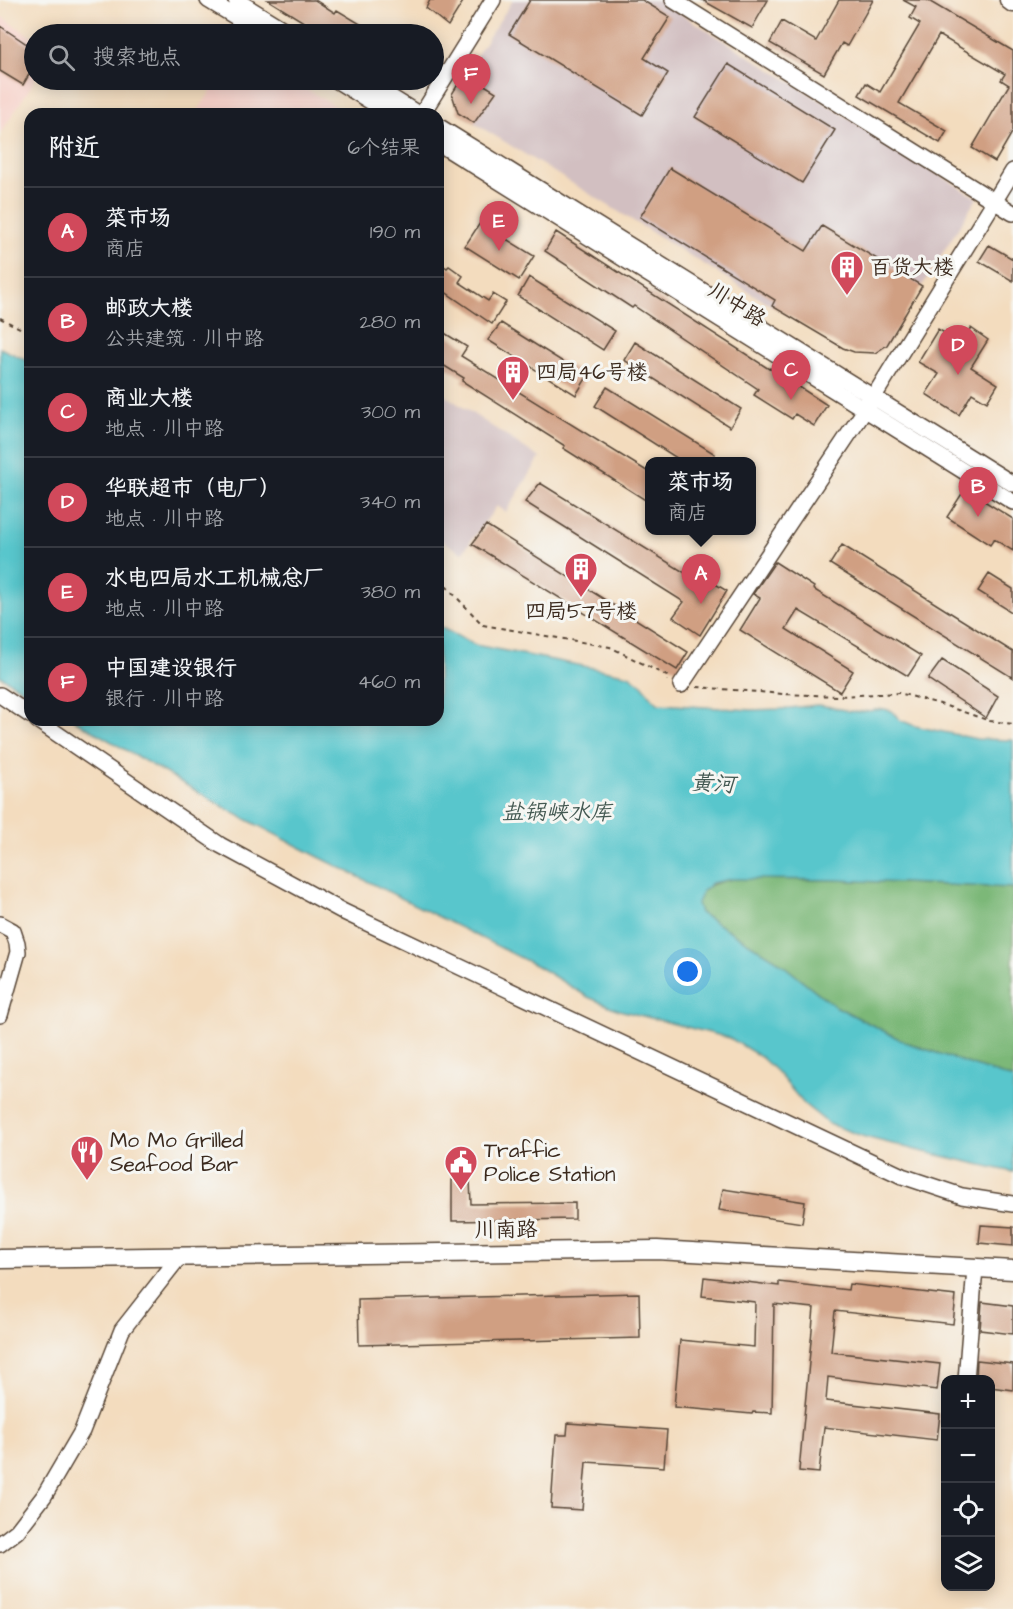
<!DOCTYPE html>
<html lang="zh">
<head>
<meta charset="utf-8">
<style>
  :root { --surface:#171b24; --page:#20242c; --text:#f1f3f6; --muted:#9ea1a6; --line:#363941; --accent:#d1495b }
  body { margin:0; font-family:"Architects Daughter","LXGW WenKai TC",sans-serif; background:var(--page); color:var(--text) }
  .controls { position:absolute; right:18px; bottom:18px; display:grid; overflow:hidden; border-radius:12px; box-shadow:0 3px 15px #0003 }
  .controls button { width:54px; height:54px; display:grid; place-items:center; padding:0; border:0; border-bottom:2px solid var(--line); background:var(--surface); color:var(--text); font:30px sans-serif }
  .you { position:absolute; left:688px; top:972px; width:21px; height:21px; margin:-15px; border:4px solid #fff; border-radius:50%; background:#1a73e8; box-shadow:0 0 0 9px #1a73e833 }
  .badge { display:grid; place-items:center; width:39px; height:39px; border-radius:50%; background:var(--accent); color:#fff; font-size:20px; font-weight:700 }
  .pin { position:absolute; translate:-50% -50px; filter:drop-shadow(0 2px 3px #0008) }
  .pin::after { content:''; position:absolute; top:32px; width:21px; height:18px; background:inherit; clip-path:polygon(0 0,100% 0,50% 100%) }
  .popup { position:absolute; left:645px; top:457px; width:111px; height:78px; box-sizing:border-box; display:grid; place-content:center; border-radius:12px; background:var(--surface); filter:drop-shadow(0 2px 4px #0005); font-size:20px; white-space:nowrap; color:var(--muted) }
  .popup b { font-size:22px; color:var(--text) }
  .popup::after { content:''; position:absolute; left:50%; top:100%; margin-left:-12px; border:12px solid transparent; border-top-color:var(--surface) }
  .list { margin:0; padding:0; list-style:none }
  h2 { display:flex; justify-content:space-between; align-items:center; height:78px; margin:0; padding:0 24px; font-size:26px }
  h2 small { font-size:20px; font-weight:400; color:var(--muted) }
  .list li { display:grid; grid-template-columns:39px 1fr auto; gap:18px; align-items:center; box-sizing:border-box; height:90px; padding:0 24px; border-top:2px solid var(--line) }
  .list b { display:block; font-size:22px; white-space:nowrap }
  .list p { margin:0; font-size:20px; white-space:nowrap; color:var(--muted) }
  .list em { font-size:20px; font-style:normal; color:var(--muted) }
  .icon { flex:none; width:33px; height:33px; fill:none; stroke:currentColor; stroke-width:2; stroke-linecap:round; stroke-linejoin:round }
  .map { position:relative; flex:none; width:1013px; height:1609px; overflow:hidden }
  .search { position:absolute; background:var(--surface); box-shadow:0 3px 15px #0003; left:24px; top:24px; width:420px; height:66px; display:flex; align-items:center; gap:15px; box-sizing:border-box; padding:0 21px; border-radius:33px; color:var(--muted); font-size:22px }
  .panel { position:absolute; background:var(--surface); box-shadow:0 3px 15px #0003; left:24px; top:108px; width:420px; height:618px; border-radius:18px }
  .map>svg:first-child { display:block }
</style>
</head>
<body>
<div class="map">
<svg width="1013" height="1609" viewBox="0 0 1013 1609">
  <rect width="100%" height="100%" fill="#f6f6f2"/>
  <filter id="ink" filterUnits="userSpaceOnUse"><feTurbulence type="fractalNoise" baseFrequency=".0167" numOctaves="2"/><feDisplacementMap in="SourceGraphic" scale="12" xChannelSelector="R" yChannelSelector="G"/><feConvolveMatrix kernelMatrix="1 2 1 2 8 2 1 2 1" color-interpolation-filters="sRGB"/></filter>
  <filter id="wash" filterUnits="userSpaceOnUse"><feTurbulence type="fractalNoise" baseFrequency=".008" numOctaves="4" result="noise"/><feDisplacementMap in="SourceGraphic" scale="24" xChannelSelector="R" yChannelSelector="G"/><feGaussianBlur stdDeviation="1.35" result="paint"/><feColorMatrix in="noise" values="0 0 0 0 0 0 0 0 0 0 0 0 0 0 0 0 0 1.4 0 .05"/><feComposite in="paint" operator="in"/></filter>
  <g filter="url(#wash)">
    <rect width="100%" height="100%" fill="#f3dcbe"/>
    <path fill="#f7d1c9" d="M0 16 34 38 35 80 0 134Z
      M218 80H291L347 113 196 114Z"/>
    <path fill="#d2bfc1" d="M513 0H659L977 198 922 286 822 226 772 306 474 123 496 92 465 73Z
      M443 394 540 458 506 512 497 506 462 553 438 538V402Z"/>
    <path fill="#7bb878" stroke="#5b714b" stroke-width="1.5" d="M732 879 837 880 1013 888V1079L905 1042 835 1006 775 959 700 913C699 909 697 906 697 903 699 885 719 882 732 879Z"/>
    <path fill="#58c6cc" stroke="#4a7875" stroke-width="1.5" d="M0 348 30 362V694L0 676Z
      M438 626 475 645 629 675 642 685 654 700 659 704 751 710 781 709 817 705 832 707 848 711 859 712 884 709 892 711 900 720 915 726 977 739 1013 740V888L837 880 732 879 712 883 702 892 697 903 700 913 775 959 835 1006 905 1042 1013 1079V1172L920 1151 865 1137 829 1124 804 1104 777 1072 761 1057 730 1038 619 1010 588 997 537 966 315 855 236 814 74 720H438Z"/>
    <g id="blocks">
      <path fill="#d09f82" d="M268 0H315L335 13 337 10 377 34H323Z
        M430 0H464L448 26 426 8Z
        M530 0H642L670 17 644 58 668 73 642 115 509 34Z
        M702 0H768L752 28Z
        M839 0H873L847 46 842 43 824 74 770 43 782 21 816 41Z
        M903 0H927L1013 51V131L995 162 972 148 1009 85 1001 80 1005 74 939 35 899 103 947 131 940 143 859 95 866 83 880 92 920 24 910 18 916 7Z
        M0 26 34 49V66L23 85 0 71Z
        M728 64 835 130 802 183 695 117Z
        M465 73 496 92 474 123 458 113 452 94Z
        M670 168 806 251 822 226 922 286 887 345 875 353 854 352 843 348 772 306 775 300 640 217Z
        M480 223 534 256 519 280 465 246Z
        M556 232 769 369 770 368 827 405 814 426 795 414 792 419 754 395 758 389 634 306 632 308 545 251Z
        M989 245 1013 259V281L979 261Z
        M438 262 447 268 449 266 463 276 459 282 488 301 493 294 506 302 492 324 438 287Z
        M529 277 615 331 603 350 518 296Z
        M501 323 587 377 576 395 488 340Z
        M971 328 988 340 971 367 998 384 987 402 972 393 959 415 926 394 939 374 918 362 938 329 961 343Z
        M438 329 467 347 461 356 650 473V503L563 448 565 446 462 381 464 378 438 362Z
        M635 342 741 409 730 427 624 360Z
        M607 387 715 454 710 462H683L595 406Z
        M540 483 698 581 702 576 727 591 700 635 673 617 684 602 525 502Z
        M965 489 1013 519V551L994 539 990 545 947 517Z
        M486 525 688 652 677 670 472 544Z
        M842 545 1013 652V678L830 564Z
        M775 562 814 587 813 589 921 656 908 676 798 610 786 629 853 671 840 692 740 630 760 598 753 594Z
        M989 574 1013 589V613L978 591Z
        M942 660 998 696 986 718 928 679Z
        M470 1179 471 1204 575 1203V1219L452 1221V1180Z
        M723 1189 805 1202 802 1223 719 1210Z
        M981 1225 1013 1227V1246L979 1243Z
        M704 1277 779 1286V1282L848 1290 849 1284 956 1296 953 1324 835 1311 831 1352 940 1364 937 1390 828 1377 826 1401 940 1414 937 1440 824 1427 819 1473 799 1471 814 1308 774 1304 772 1413 753 1412 752 1414 674 1407 680 1340 754 1347 755 1302 702 1296Z
        M639 1293 640 1338 359 1345 358 1300Z
        M982 1302 1013 1306V1334L980 1330Z
        M977 1360 1013 1364V1390L990 1387V1380H976Z
        M568 1423 667 1430 664 1467 586 1462 582 1510 551 1508 556 1435H567Z"/>
    </g>
  </g>
  <g filter="url(#ink)">
    <use href="#blocks" fill-opacity="0" stroke="#574536" stroke-width="1.5"/>
    <g fill="none" stroke-linecap="round" stroke-linejoin="round">
      <defs>
        <path id="minor" d="M208 0 264 34
          M236 0 291 34
          M673 0 1013 213
          M336 80 391 114
          M363 80 418 114
          M422 114 493 0
          M438 126 1013 484
          M438 143 1013 502
          M681 685 873 398 1013 171
          M0 695 30 715
          M37 720 220 845 344 912 902 1176 962 1196 1013 1204
          M0 924 13 931 17 943 18 952 0 1015
          M966 1380 975 1268
          M0 1544 17 1531 44 1496 82 1431 122 1330 180 1256"/>
        <path id="major" d="M1009 0 1013 3
          M0 1259 657 1250 1013 1270"/>
      </defs>
      <use href="#minor" stroke="#574536" stroke-width="18"/>
      <use href="#major" stroke="#574536" stroke-width="21"/>
      <path stroke="#574536" stroke-width="2" stroke-dasharray="4.5 4.5" stroke-linecap="butt" d="M0 318 30 333
        M438 581 444 584 483 625 610 647 667 676V681
        M697 687 783 694 838 696 899 693 940 704 990 721 1013 724"/>
      <use href="#minor" stroke="#fff" stroke-width="15"/>
      <use href="#major" stroke="#fff" stroke-width="18"/>
    </g>
  </g>
  <defs>
    <symbol id="building-pin" viewBox="-11 -11 22 30"><path d="M0 17L-7.5 6A9.5 9.5 0 1 1 7.5 6Z" fill="#d1495b" stroke="#f6f6f2"/><path d="M-4-6H4V6H1V3H-1V6H-4ZM-2.5-4.3h1.7v1.8h-1.7ZM.8-4.3h1.7v1.8H.8ZM-2.5-1h1.7V.8h-1.7ZM.8-1h1.7V.8H.8Z" fill="#fff"/></symbol>
    <symbol id="restaurant-pin" viewBox="-11 -11 22 30"><path d="M0 17L-7.5 6A9.5 9.5 0 1 1 7.5 6Z" fill="#d1495b" stroke="#f6f6f2"/><path d="M-5-6h1v4h1v-4h1v4h1v-4h1v5L-1.5 .5V6h-2V.5L-5-1ZM5-6V6H3V1.5H1.5Q1.5-4 5-6Z" fill="#fff"/></symbol>
    <symbol id="civic-pin" viewBox="-11 -11 22 30"><path d="M0 17L-7.5 6A9.5 9.5 0 1 1 7.5 6Z" fill="#d1495b" stroke="#f6f6f2"/><path d="M-.6-6.5H3V-4.5H.6V-3L4-1V1h2V6H-6V1h2V-1L-.6-3ZM-1.2 2.5V6h2.4V2.5Z" fill="#fff"/></symbol>
  </defs>
  <g fill-rule="evenodd">
    <use href="#building-pin" x="828" y="248" width="38" height="52"/>
    <use href="#building-pin" x="494" y="353" width="38" height="52"/>
    <use href="#building-pin" x="562" y="550" width="38" height="52"/>
    <use href="#restaurant-pin" x="68" y="1133" width="38" height="52"/>
    <use href="#civic-pin" x="442" y="1143" width="38" height="52"/>
  </g>
  <g text-anchor="middle" dominant-baseline="central" stroke-width="6" stroke-linejoin="round" paint-order="stroke">
    <g font-size="21" fill="#3b2a1e" stroke="#f6f6f2" text-anchor="start">
      <text x="870" y="267">百货大楼</text>
      <text x="536" y="372">四局46号楼</text>
      <text x="581" y="611" text-anchor="middle">四局57号楼</text>
      <text x="110" y="1140">Mo Mo Grilled<tspan x="110" dy="24">Seafood Bar</tspan></text>
      <text x="484" y="1150">Traffic<tspan x="484" dy="24">Police Station</tspan></text>
    </g>
    <g font-size="21" fill="#3b2a1e" stroke="#f6f6f2">
      <text transform="translate(737 305) rotate(32)">川中路</text>
      <text transform="translate(506 1230) rotate(-1)">川南路</text>
    </g>
    <g font-size="22" font-style="italic" fill="#445952" stroke="#f6f6f2">
      <text transform="translate(713 784) rotate(3)">黄河</text>
      <text x="557" y="812">盐锅峡水库</text>
    </g>
  </g>
</svg>
<div class="controls">
<button>+</button>
<button>−</button>
<button><svg class="icon" aria-label="locate" viewBox="0 0 24 24"><circle cx="12" cy="12" r="6"/><path d="M12 2v4M12 18v4M2 12h4M18 12h4"/></svg></button>
<button><svg class="icon" aria-label="layers" viewBox="0 0 24 24"><path d="M12 4l9 5-9 5-9-5zM3 14l9 5 9-5"/></svg></button>
</div>
<div class="you"></div>
<div class="pin badge" style="left:701px;top:604px">A</div>
<div class="popup"><b>菜市场</b>商店</div>
<div class="pin badge" style="left:978px;top:517px">B</div>
<div class="pin badge" style="left:791px;top:400px">C</div>
<div class="pin badge" style="left:958px;top:375px">D</div>
<div class="pin badge" style="left:499px;top:251px">E</div>
<div class="pin badge" style="left:471px;top:104px">F</div>
<div class="search"><svg class="icon" aria-label="search" viewBox="0 0 24 24"><circle cx="10" cy="10" r="6"/><path d="M15 15l6 6"/></svg>搜索地点</div>
<section class="panel">
<h2>附近<small>6个结果</small></h2>
<ul class="list">
<li><span class="badge">A</span><div><b>菜市场</b><p>商店</p></div><em>190 m</em></li>
<li><span class="badge">B</span><div><b>邮政大楼</b><p>公共建筑 · 川中路</p></div><em>280 m</em></li>
<li><span class="badge">C</span><div><b>商业大楼</b><p>地点 · 川中路</p></div><em>300 m</em></li>
<li><span class="badge">D</span><div><b>华联超市（电厂）</b><p>地点 · 川中路</p></div><em>340 m</em></li>
<li><span class="badge">E</span><div><b>水电四局水工机械总厂</b><p>地点 · 川中路</p></div><em>380 m</em></li>
<li><span class="badge">F</span><div><b>中国建设银行</b><p>银行 · 川中路</p></div><em>460 m</em></li>
</ul>
</section>
</div>
</body>
</html>
